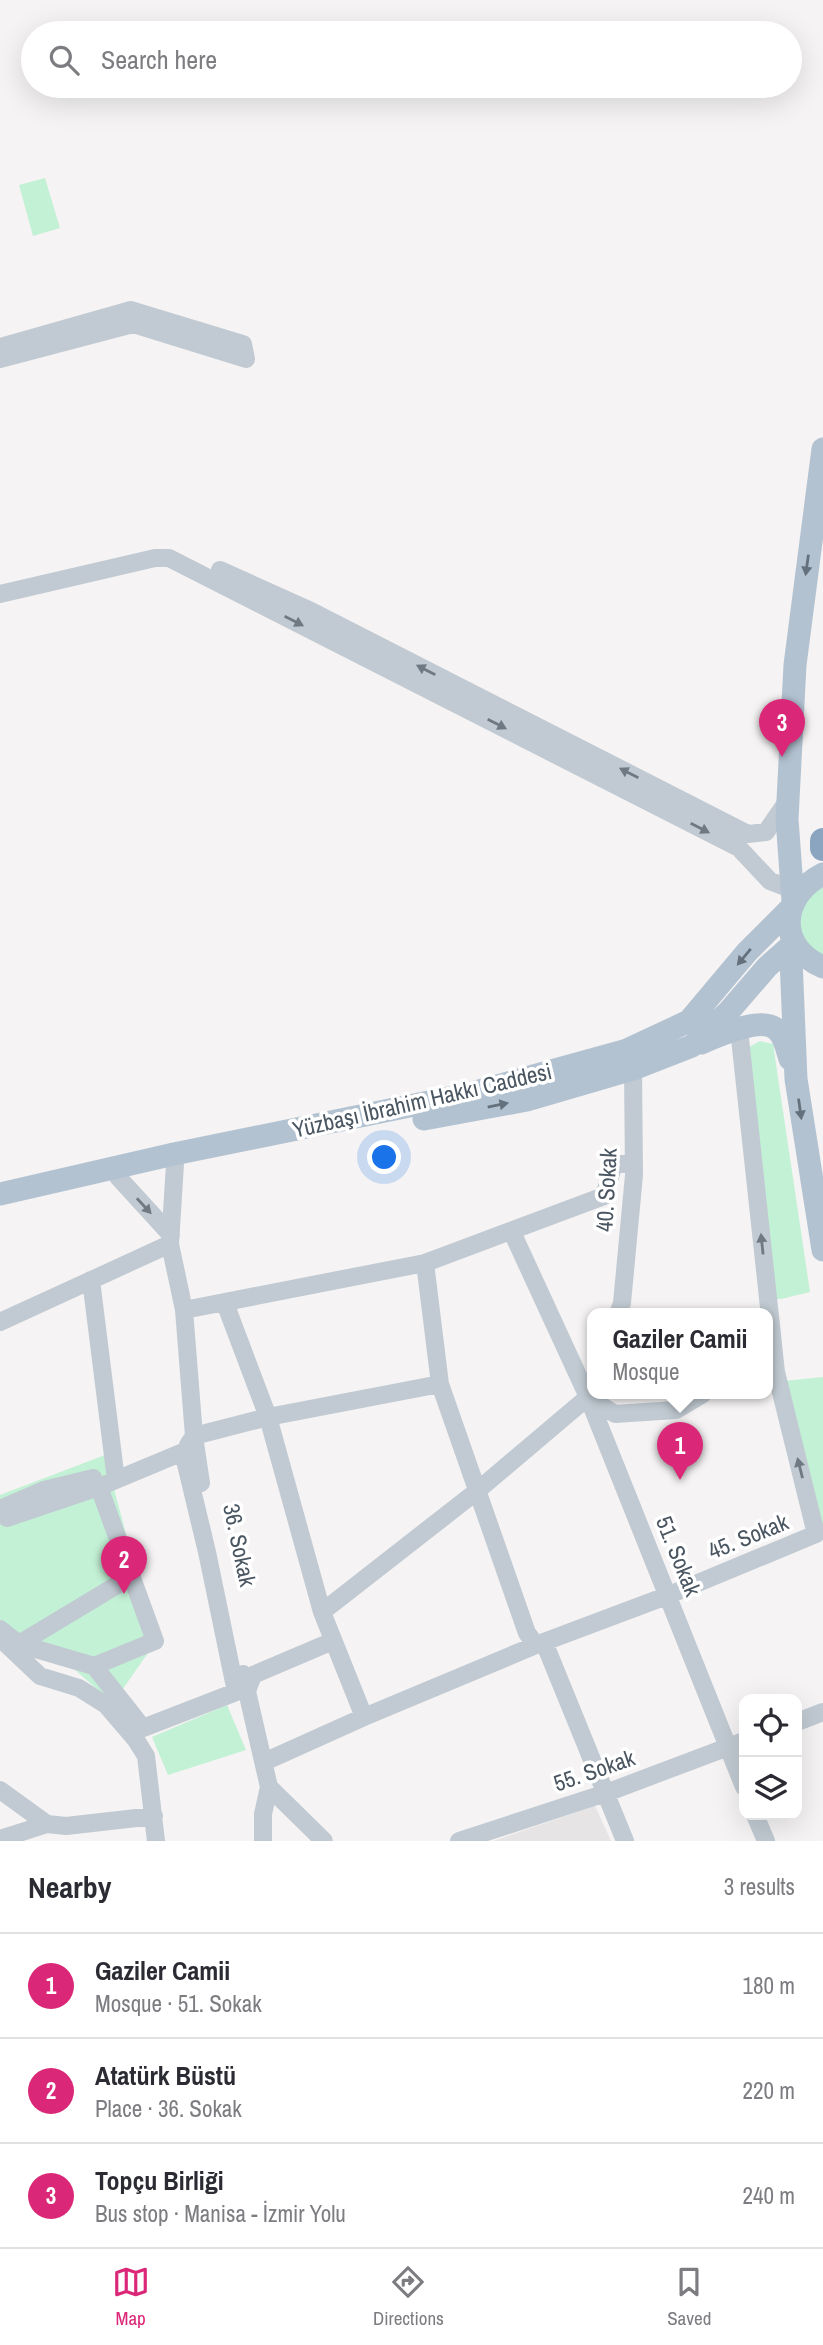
<!DOCTYPE html>
<html lang="en">
<head>
<meta charset="utf-8">
<style>
  :root { --surface:#fff; --page:#f2f2f3; --text:#2b2b33; --muted:#7c7c81; --line:#e1e1e2; --accent:#db2777 }
  body { margin:0; font-family:"Archivo Narrow",sans-serif; background:var(--page); color:var(--text) }
  .controls { position:absolute; right:21px; bottom:21px; display:grid; overflow:hidden; border-radius:14px; box-shadow:0 7px 28px #0002 }
  .controls button { width:63px; height:63px; display:grid; place-items:center; padding:0; border:0; border-bottom:2px solid var(--line); background:var(--surface); color:var(--text); font:35px sans-serif }
  .you { position:absolute; left:385px; top:1158px; width:24px; height:24px; margin:-18px; border:5px solid #fff; border-radius:50%; background:#1a73e8; box-shadow:0 0 0 10px #1a73e833 }
  .badge { display:grid; place-items:center; width:46px; height:46px; border-radius:50%; background:var(--accent); color:#fff; font-size:23px; font-weight:700 }
  .pin { position:absolute; translate:-50% -58px; filter:drop-shadow(0 2px 4px #0008) }
  .pin::after { content:''; position:absolute; top:37px; width:24px; height:21px; background:inherit; clip-path:polygon(0 0,100% 0,50% 100%) }
  .popup { position:absolute; left:587px; top:1308px; width:186px; height:91px; box-sizing:border-box; display:grid; place-content:center; border-radius:14px; background:var(--surface); filter:drop-shadow(0 2px 5px #0005); font-size:23px; white-space:nowrap; color:var(--muted) }
  .popup b { font-size:26px; color:var(--text) }
  .popup::after { content:''; position:absolute; left:50%; top:100%; margin-left:-14px; border:14px solid transparent; border-top-color:var(--surface) }
  .list { margin:0; padding:0; list-style:none }
  h2 { display:flex; justify-content:space-between; align-items:center; height:91px; margin:0; padding:0 28px; font-size:30px }
  h2 small { font-size:23px; font-weight:400; color:var(--muted) }
  .list li { display:grid; grid-template-columns:46px 1fr auto; gap:21px; align-items:center; box-sizing:border-box; height:105px; padding:0 28px; border-top:2px solid var(--line) }
  .list b { display:block; font-size:26px; white-space:nowrap }
  .list p { margin:0; font-size:23px; white-space:nowrap; color:var(--muted) }
  .list em { font-size:23px; font-style:normal; color:var(--muted) }
  .icon { flex:none; width:38px; height:38px; fill:none; stroke:currentColor; stroke-width:2; stroke-linecap:round; stroke-linejoin:round }
  .map { position:relative; flex:none; width:823px; height:1841px; overflow:hidden }
  .search { position:absolute; background:var(--surface); box-shadow:0 7px 28px #0002; left:21px; right:21px; top:21px; height:77px; display:flex; align-items:center; gap:18px; box-sizing:border-box; padding:0 24px; border-radius:38px; color:var(--muted); font-size:26px }
  .sheet { height:406px; background:var(--surface) }
  nav { display:flex; justify-content:space-around; align-items:center; box-sizing:border-box; height:98px; border-top:2px solid var(--line); background:var(--surface); font-size:19px; color:var(--muted) }
  nav a { display:grid; justify-items:center; gap:4px }
  nav .on { color:var(--accent) }
  .map>svg:first-child { display:block }
</style>
</head>
<body>
<div class="map">
<svg width="823" height="1841" viewBox="0 0 823 1841">
  <rect width="100%" height="100%" fill="#f5f3f3"/>
  <path fill="#e6e4e5" d="M595 1806 611 1841H493Z"/>
  <path fill="#c3f1d5" d="M45 178 60 228 33 236 19 185Z
    M823 885V959L799 940 798 904Z
    M760 1041 773 1044 810 1292 781 1299H776L749 1047Z
    M823 1377V1535L784 1381Z
    M105 1455 155 1643 113 1703 74 1669 44 1660 0 1628V1495Z
    M227 1705 246 1750 168 1775 152 1737Z"/>
  <g fill="none" stroke-linecap="round" stroke-linejoin="round">
    <path stroke="#c1cad2" stroke-width="18" d="M0 347 131 310 243 344 246 359 133 324 0 359
      M220 570 311 611 748 834 766 832 788 800
      M0 594 155 558H169L739 848 770 881 791 889
      M175 1164 170 1244 184 1310 194 1436 201 1483
      M118 1177 171 1235
      M512 1232 588 1397 744 1787
      M425 1263 440 1384 527 1633 536 1645
      M91 1280 115 1472
      M225 1303 268 1417 322 1612 364 1717
      M184 1310 425 1263 604 1196 614 1164H634
      M618 1314 622 1303 634 1175 633 1069
      M0 1322 170 1244
      M588 1397 615 1414 676 1410 703 1394
      M188 1445 194 1436 268 1417 440 1384
      M0 1509 44 1490 93 1478
      M0 1514 3 1513 7 1518 99 1487 183 1452 207 1552 236 1692 143 1728 94 1666 19 1644 0 1629
      M322 1612 477 1491 588 1397 592 1386
      M3 1641 40 1676 79 1688 106 1705 136 1740 146 1756 156 1841
      M544 1642 625 1841
      M19 1644 132 1576
      M94 1666 155 1641 99 1487
      M243 1674 269 1787 324 1841
      M245 1692 247 1691 253 1675 333 1641
      M797 1722 823 1712
      M264 1762 364 1717 536 1645 669 1595 816 1534 776 1372 739 1029
      M0 1790 47 1824
      M755 1815 766 1841
      M0 1839 47 1824 66 1826 154 1816
      M263 1841V1814L269 1787
      M459 1841 606 1793 744 1741"/>
    <path stroke="#b3c2d1" stroke-width="23" d="M823 874C780 896 776 947 823 967
      M793 901 787 819 795 665 823 449
      M794 943 791 959 796 1079 823 1250
      M701 1043C718 1036 760 1016 776 1029 784 1035 787 1049 790 1059
      M424 1119 527 1100 633 1069 692 1046 729 1011 767 967 794 943
      M0 1194 174 1154 468 1094 627 1050 689 1021 747 952 791 908"/>
    <path stroke="#8ba5c1" stroke-width="26" d="M823 848V841"/>
  </g>
  <defs><path id="oneway-solid" d="M-6-.8H1V-3.2L6.5 0L1 3.2V.8H-6Z" transform="scale(1.75)"/></defs>
  <g fill="#64717d">
    <use href="#oneway-solid" transform="translate(807 565) rotate(98)"/>
    <use href="#oneway-solid" transform="translate(744 957) rotate(130)"/>
    <use href="#oneway-solid" transform="translate(498 1105) rotate(-11)"/>
    <use href="#oneway-solid" transform="translate(800 1109) rotate(82)"/>
  </g>
  <g fill="#6e7983">
    <use href="#oneway-solid" transform="translate(294 621) rotate(27)"/>
    <use href="#oneway-solid" transform="translate(426 670) rotate(-153)"/>
    <use href="#oneway-solid" transform="translate(497 724) rotate(27)"/>
    <use href="#oneway-solid" transform="translate(629 773) rotate(-153)"/>
    <use href="#oneway-solid" transform="translate(700 828) rotate(27)"/>
    <use href="#oneway-solid" transform="translate(144 1206) rotate(47)"/>
    <use href="#oneway-solid" transform="translate(762 1244) rotate(-96)"/>
    <use href="#oneway-solid" transform="translate(800 1468) rotate(-104)"/>
  </g>
  <g text-anchor="middle" dominant-baseline="central" stroke-width="7" stroke-linejoin="round" paint-order="stroke">
    <g font-size="23" fill="#4a5661" stroke="#fff">
      <text transform="translate(422 1100) rotate(-13)">Yüzbaşı İbrahim Hakkı Caddesi</text>
      <text transform="translate(606 1190) rotate(-87)">40. Sokak</text>
      <text transform="translate(748 1536) rotate(-22)">45. Sokak</text>
      <text transform="translate(240 1545) rotate(78)">36. Sokak</text>
      <text transform="translate(679 1556) rotate(68)">51. Sokak</text>
      <text transform="translate(594 1770) rotate(-19)">55. Sokak</text>
    </g>
  </g>
</svg>
<div class="controls">
<button><svg class="icon" aria-label="locate" viewBox="0 0 24 24"><circle cx="12" cy="12" r="6"/><path d="M12 2v4M12 18v4M2 12h4M18 12h4"/></svg></button>
<button><svg class="icon" aria-label="layers" viewBox="0 0 24 24"><path d="M12 4l9 5-9 5-9-5zM3 14l9 5 9-5"/></svg></button>
</div>
<div class="you"></div>
<div class="pin badge" style="left:680px;top:1480px">1</div>
<div class="popup"><b>Gaziler Camii</b>Mosque</div>
<div class="pin badge" style="left:124px;top:1594px">2</div>
<div class="pin badge" style="left:782px;top:757px">3</div>
<div class="search"><svg class="icon" aria-label="search" viewBox="0 0 24 24"><circle cx="10" cy="10" r="6"/><path d="M15 15l6 6"/></svg>Search here</div>
</div>
<section class="sheet">
<h2>Nearby<small>3 results</small></h2>
<ul class="list">
<li><span class="badge">1</span><div><b>Gaziler Camii</b><p>Mosque · 51. Sokak</p></div><em>180 m</em></li>
<li><span class="badge">2</span><div><b>Atatürk Büstü</b><p>Place · 36. Sokak</p></div><em>220 m</em></li>
<li><span class="badge">3</span><div><b>Topçu Birliği</b><p>Bus stop · Manisa - İzmir Yolu</p></div><em>240 m</em></li>
</ul>
</section>
<nav>
<a class="on"><svg class="icon" aria-label="map" viewBox="0 0 24 24"><path d="M3 6l6-2 6 2 6-2v14l-6 2-6-2-6 2zM9 4v14M15 6v14"/></svg>Map</a>
<a><svg class="icon" aria-label="directions" viewBox="0 0 24 24"><path d="M12 3l9 9-9 9-9-9zM9 14v-3h6M13 9l2 2-2 2"/></svg>Directions</a>
<a><svg class="icon" aria-label="saved" viewBox="0 0 24 24"><path d="M7 4h10v16l-5-4-5 4z"/></svg>Saved</a>
</nav>
</body>
</html>
